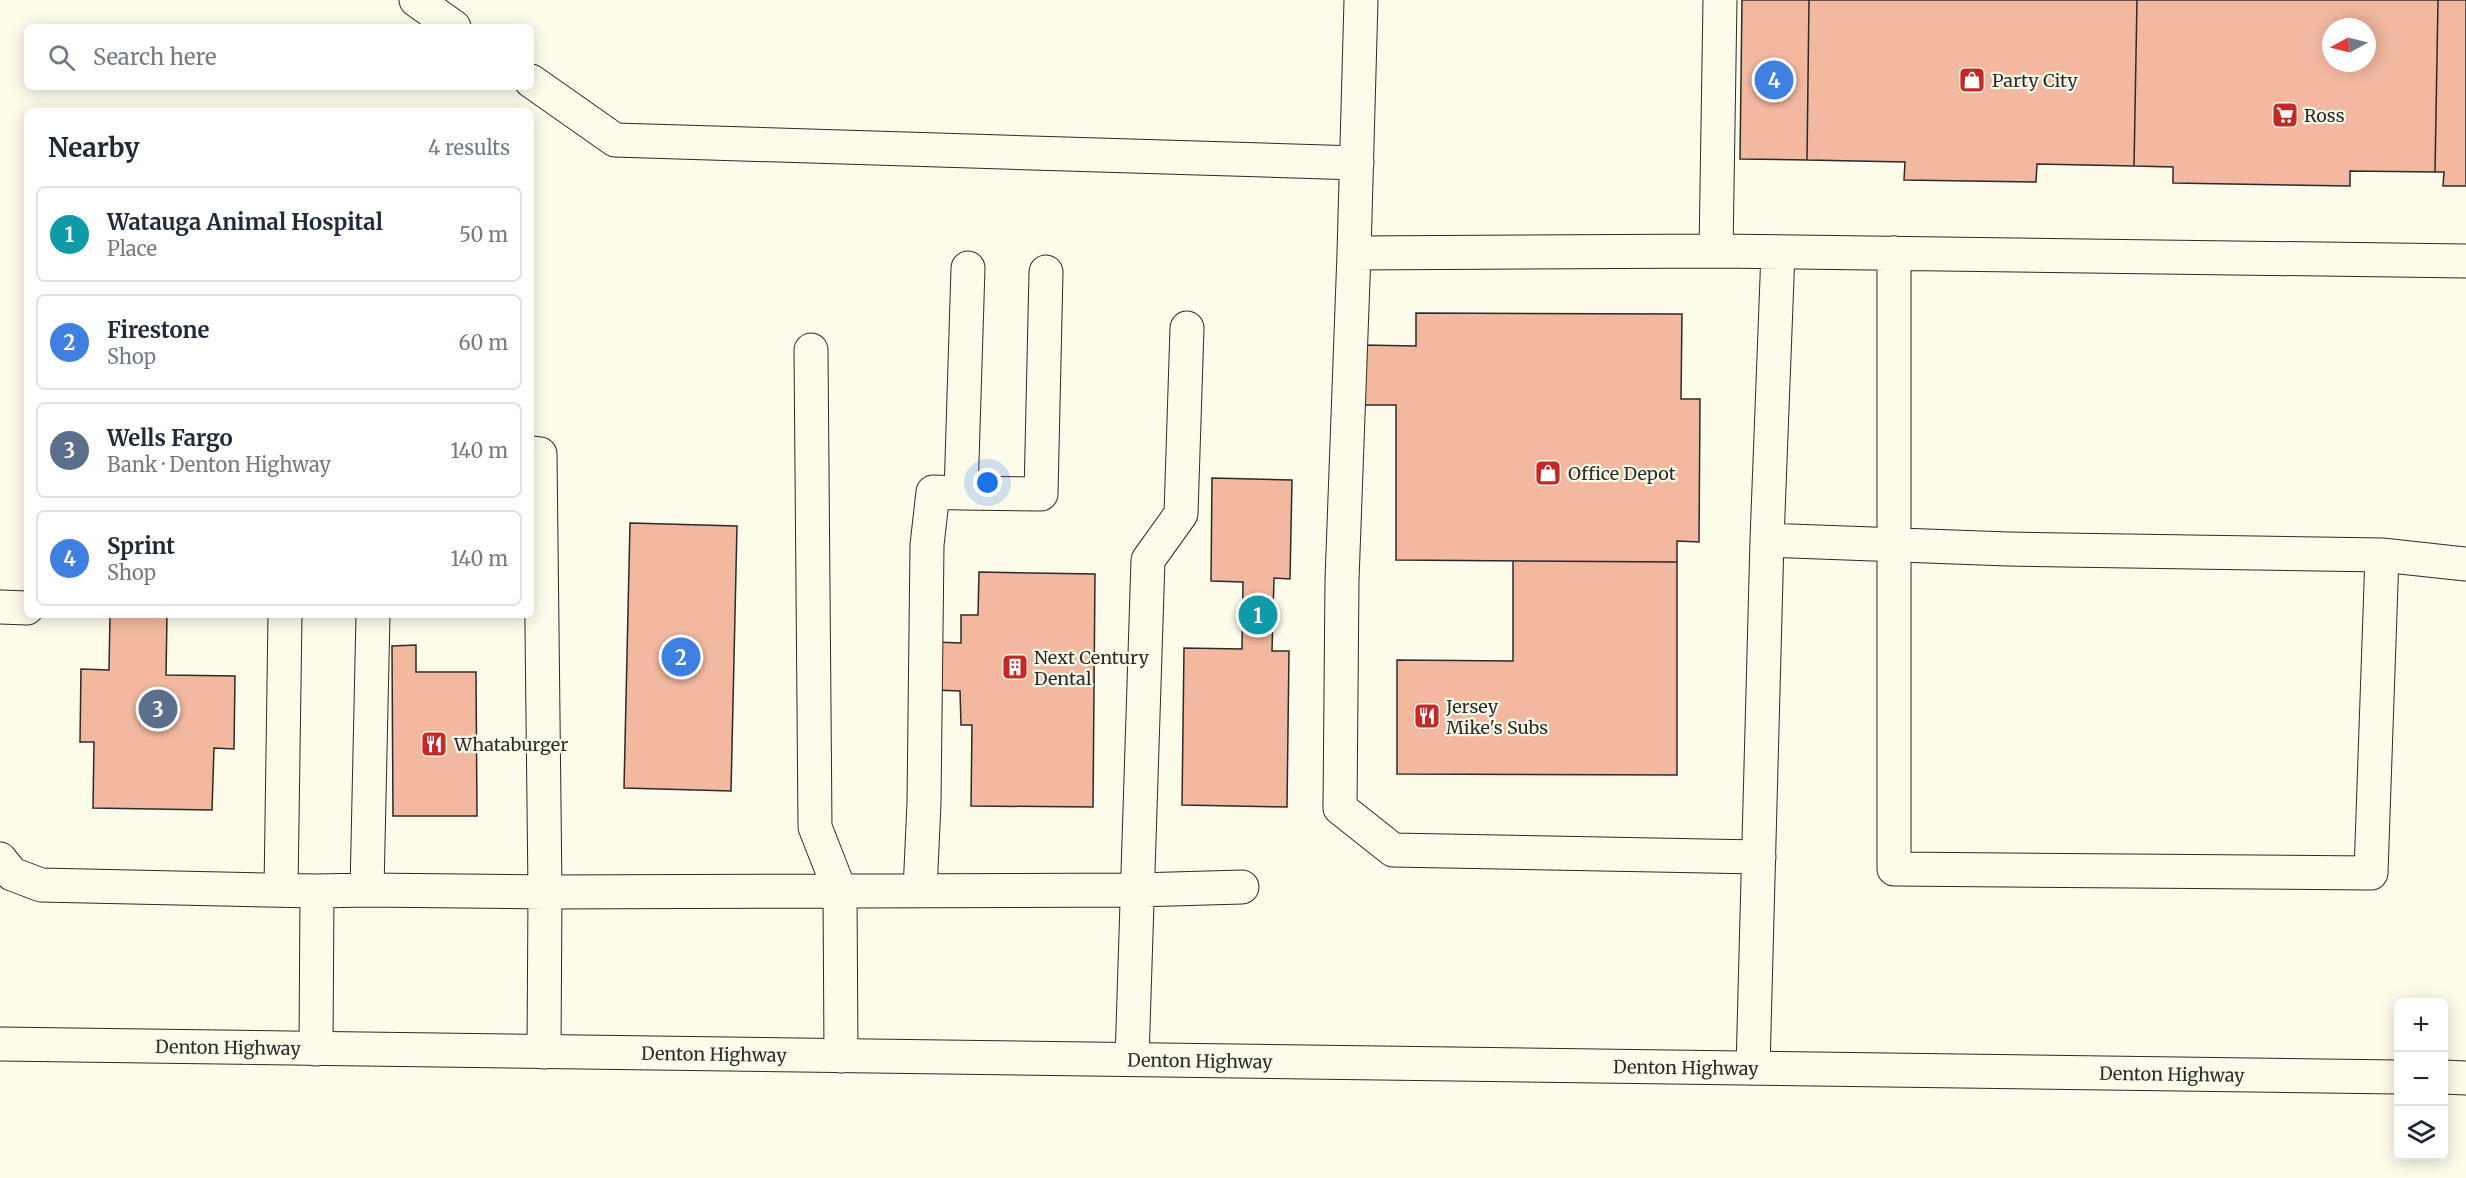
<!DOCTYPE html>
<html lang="en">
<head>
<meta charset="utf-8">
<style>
  :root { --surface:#fff; --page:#f2f2f3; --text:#1f2937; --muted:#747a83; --line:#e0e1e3; --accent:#c62828 }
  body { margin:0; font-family:Merriweather,serif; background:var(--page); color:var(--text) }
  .controls { position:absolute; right:18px; bottom:18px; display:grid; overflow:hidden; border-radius:9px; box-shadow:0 3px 15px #0003 }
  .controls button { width:54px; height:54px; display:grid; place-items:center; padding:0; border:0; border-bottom:2px solid var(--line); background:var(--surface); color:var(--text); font:30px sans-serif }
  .compass { position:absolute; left:2322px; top:18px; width:54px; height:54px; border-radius:50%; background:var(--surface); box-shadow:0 3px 15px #0003; rotate:263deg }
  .you { position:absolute; left:988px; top:483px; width:21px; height:21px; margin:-15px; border:4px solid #fff; border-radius:50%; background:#1a73e8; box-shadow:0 0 0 9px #1a73e833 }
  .badge { display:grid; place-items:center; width:39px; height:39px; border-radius:50%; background:var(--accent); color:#fff; font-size:20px; font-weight:700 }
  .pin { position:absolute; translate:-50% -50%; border:3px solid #fff; box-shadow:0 2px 6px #0006 }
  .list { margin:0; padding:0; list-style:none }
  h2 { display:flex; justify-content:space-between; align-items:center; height:78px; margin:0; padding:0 24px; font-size:26px }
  h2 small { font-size:20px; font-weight:400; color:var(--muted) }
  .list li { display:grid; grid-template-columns:39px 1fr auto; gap:18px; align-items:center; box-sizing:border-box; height:96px; margin:0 12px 12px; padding:0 12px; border:2px solid var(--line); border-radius:9px }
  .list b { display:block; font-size:22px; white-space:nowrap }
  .list p { margin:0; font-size:20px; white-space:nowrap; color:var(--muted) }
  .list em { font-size:20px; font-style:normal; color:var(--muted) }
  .icon { flex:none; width:33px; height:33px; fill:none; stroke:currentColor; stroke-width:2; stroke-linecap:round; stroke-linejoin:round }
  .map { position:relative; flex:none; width:2466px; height:1178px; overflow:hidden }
  .search { position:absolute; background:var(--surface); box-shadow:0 3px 15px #0003; left:24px; top:24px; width:510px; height:66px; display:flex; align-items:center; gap:15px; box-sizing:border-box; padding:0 21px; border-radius:9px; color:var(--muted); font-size:22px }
  .panel { position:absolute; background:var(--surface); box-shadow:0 3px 15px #0003; left:24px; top:108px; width:510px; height:510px; border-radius:9px }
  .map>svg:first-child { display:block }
</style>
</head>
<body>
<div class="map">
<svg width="2466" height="1178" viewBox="0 0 2466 1178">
  <rect width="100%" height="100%" fill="#fdfbea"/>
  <path fill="#f2b8a0" stroke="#2b2b2b" stroke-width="1.5" fill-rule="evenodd" d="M1742 0H1809L1807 160 1740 159Z
    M1809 0H2137L2134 166 2037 164 2036 182 1904 180 1905 162 1807 160Z
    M2137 0H2438L2435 172 2350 171V186L2173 183V167L2134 166ZM2331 27H2367V63H2331Z
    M2438 0H2466V186H2443L2444 172H2435Z
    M1416 313 1682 314 1681 399H1700L1699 542 1677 541V562L1396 560V405H1363V345L1416 346Z
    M1212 478 1292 480 1290 579 1274 578 1272 651H1289L1287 807 1182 805 1184 648 1242 649 1243 582 1211 581Z
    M630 523 737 526 731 791 624 788Z
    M1513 561 1677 562V775L1397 774V660L1513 661Z
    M979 572 1095 574 1093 807 971 806 972 725H961L960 691 935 690V642L961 643V615H978Z
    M110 615H167L166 675 235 676 234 749 214 748 212 810 93 808 94 742H80L81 669 109 670Z
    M416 645V672H476L477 816H393L392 646Z"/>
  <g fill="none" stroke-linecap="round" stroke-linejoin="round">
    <defs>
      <path id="minor" d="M416 0 454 27
        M1361 0 1354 253 1342 580 1340 808 1393 850 1759 857
        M1720 0 1716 251 2466 261
        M531 81 615 140 1357 163
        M1778 252 1767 540 2008 549 2382 555 2466 564
        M1354 253 1716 251
        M1894 253V869L2371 873 2382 555
        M811 350 815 827 840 891 841 1056
        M531 453 540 454 545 892 544 1052
        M961 493 1041 494 1046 272
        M0 607 27 608
        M0 859 12 874 41 885 317 891
        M281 890 285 615
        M367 890 545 892 1137 890 1242 887
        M920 891 924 803 927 545 933 492 961 493 968 268
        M316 1049 317 891 367 890 373 615
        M1132 1059 1148 560 1181 514 1187 328
        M1753 1068 1767 540"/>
      <g id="major">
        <path id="s1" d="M0 1044 2398 1077"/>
        <path d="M2444 1077 2466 1078"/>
      </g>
    </defs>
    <use href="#minor" stroke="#2b2b2b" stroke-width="35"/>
    <use href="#major" stroke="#2b2b2b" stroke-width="35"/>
    <use href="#minor" stroke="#fdfbea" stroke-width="33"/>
    <use href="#major" stroke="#fdfbea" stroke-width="33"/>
  </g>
  <defs>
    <symbol id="shop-square" viewBox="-11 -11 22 22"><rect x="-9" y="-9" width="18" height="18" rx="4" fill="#c62828" stroke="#fdfbea"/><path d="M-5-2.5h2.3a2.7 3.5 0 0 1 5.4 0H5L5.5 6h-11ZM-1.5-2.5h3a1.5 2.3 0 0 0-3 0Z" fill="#fff"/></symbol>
    <symbol id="supermarket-square" viewBox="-11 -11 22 22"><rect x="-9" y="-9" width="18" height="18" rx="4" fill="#c62828" stroke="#fdfbea"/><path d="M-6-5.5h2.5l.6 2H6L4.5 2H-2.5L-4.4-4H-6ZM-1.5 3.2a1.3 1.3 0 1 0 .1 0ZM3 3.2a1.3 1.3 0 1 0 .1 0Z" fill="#fff"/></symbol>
    <symbol id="building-square" viewBox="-11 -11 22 22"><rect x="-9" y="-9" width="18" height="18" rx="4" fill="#c62828" stroke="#fdfbea"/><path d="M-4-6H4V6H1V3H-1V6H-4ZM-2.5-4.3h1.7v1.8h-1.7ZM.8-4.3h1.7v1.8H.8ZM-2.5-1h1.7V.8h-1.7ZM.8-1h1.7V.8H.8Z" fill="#fff"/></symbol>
    <symbol id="restaurant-square" viewBox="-11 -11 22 22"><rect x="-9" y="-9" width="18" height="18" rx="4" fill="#c62828" stroke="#fdfbea"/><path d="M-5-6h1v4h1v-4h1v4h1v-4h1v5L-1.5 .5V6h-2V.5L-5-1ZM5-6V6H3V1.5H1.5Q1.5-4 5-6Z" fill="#fff"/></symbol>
  </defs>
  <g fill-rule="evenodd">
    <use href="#shop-square" x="1957" y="65" width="30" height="30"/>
    <use href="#supermarket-square" x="2270" y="100" width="30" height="30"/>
    <use href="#shop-square" x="1533" y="458" width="30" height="30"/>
    <use href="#building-square" x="1000" y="652" width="30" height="30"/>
    <use href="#restaurant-square" x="1412" y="701" width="30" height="30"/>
    <use href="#restaurant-square" x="419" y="729" width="30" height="30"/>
  </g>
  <g text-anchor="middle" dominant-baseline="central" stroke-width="4.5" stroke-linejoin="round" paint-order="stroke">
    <g font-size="18" fill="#2b2b2b" stroke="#fdfbea" text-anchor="start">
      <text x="1992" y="80">Party City</text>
      <text x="2304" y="115">Ross</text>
      <text x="1568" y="473">Office Depot</text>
      <text x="1034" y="657">Next Century<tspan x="1034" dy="21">Dental</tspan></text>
      <text x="1446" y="706">Jersey<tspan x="1446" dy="21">Mike's Subs</tspan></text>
      <text x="454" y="744">Whataburger</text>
    </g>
    <g font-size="18" fill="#2b2b2b" stroke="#fdfbea">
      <text stroke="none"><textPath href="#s1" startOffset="228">Denton Highway</textPath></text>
      <text stroke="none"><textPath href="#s1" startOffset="714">Denton Highway</textPath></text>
      <text stroke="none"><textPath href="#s1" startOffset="1200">Denton Highway</textPath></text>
      <text stroke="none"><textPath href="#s1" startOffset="1686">Denton Highway</textPath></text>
      <text stroke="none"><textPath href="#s1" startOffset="2172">Denton Highway</textPath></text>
    </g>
  </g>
</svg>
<div class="controls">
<button>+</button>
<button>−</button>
<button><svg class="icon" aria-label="layers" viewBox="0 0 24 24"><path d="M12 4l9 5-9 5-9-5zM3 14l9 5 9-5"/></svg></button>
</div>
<svg class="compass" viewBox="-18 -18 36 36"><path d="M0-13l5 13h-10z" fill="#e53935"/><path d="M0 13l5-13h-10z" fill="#747a83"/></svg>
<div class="you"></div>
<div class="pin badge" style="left:1258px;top:615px;background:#0f9aa8">1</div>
<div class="pin badge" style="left:681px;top:657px;background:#3f7fe0">2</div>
<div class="pin badge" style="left:158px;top:709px;background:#5c6f8a">3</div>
<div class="pin badge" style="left:1774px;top:80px;background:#3f7fe0">4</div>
<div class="search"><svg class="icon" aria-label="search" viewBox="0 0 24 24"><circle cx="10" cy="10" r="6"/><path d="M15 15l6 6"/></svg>Search here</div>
<section class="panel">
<h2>Nearby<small>4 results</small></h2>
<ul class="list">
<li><span class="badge" style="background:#0f9aa8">1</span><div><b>Watauga Animal Hospital</b><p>Place</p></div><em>50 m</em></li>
<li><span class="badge" style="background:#3f7fe0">2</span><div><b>Firestone</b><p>Shop</p></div><em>60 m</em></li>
<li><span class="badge" style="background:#5c6f8a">3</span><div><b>Wells Fargo</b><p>Bank · Denton Highway</p></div><em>140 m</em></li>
<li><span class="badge" style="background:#3f7fe0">4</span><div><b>Sprint</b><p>Shop</p></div><em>140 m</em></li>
</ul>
</section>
</div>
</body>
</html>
